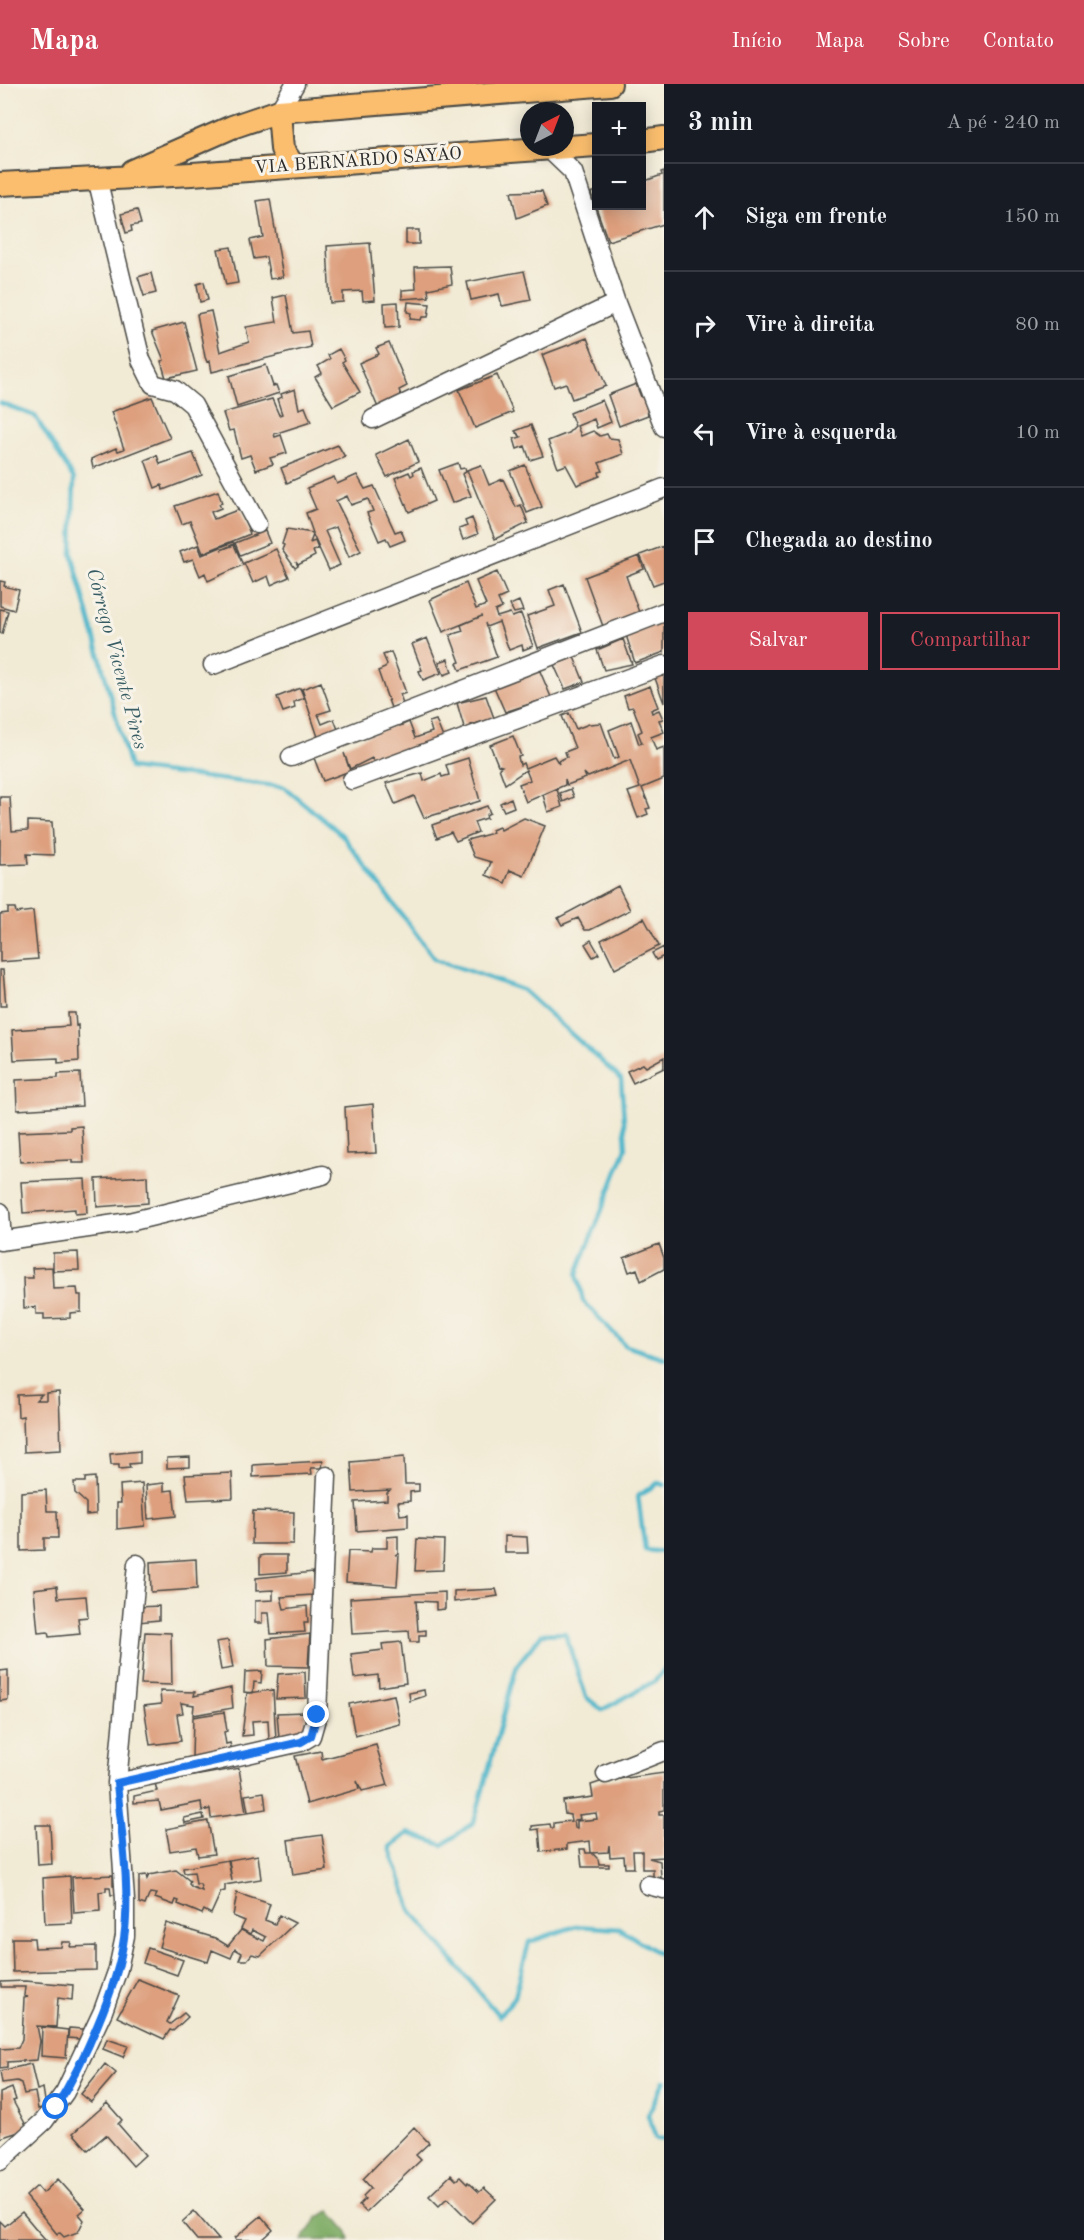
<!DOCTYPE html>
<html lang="pt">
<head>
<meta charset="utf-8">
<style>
  :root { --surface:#171b24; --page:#20242c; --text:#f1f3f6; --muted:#9ea1a6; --line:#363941; --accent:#d1495b }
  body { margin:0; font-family:"Old Standard TT",serif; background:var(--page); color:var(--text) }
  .controls { position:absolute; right:18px; top:18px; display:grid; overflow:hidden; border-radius:0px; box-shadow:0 3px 15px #0003 }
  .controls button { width:54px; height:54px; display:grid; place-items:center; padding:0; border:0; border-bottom:2px solid var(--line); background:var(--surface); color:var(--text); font:30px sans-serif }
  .compass { position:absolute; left:520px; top:18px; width:54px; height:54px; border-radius:50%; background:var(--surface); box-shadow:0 3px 15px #0003; rotate:42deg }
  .stop { position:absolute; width:18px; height:18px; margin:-14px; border:4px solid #1a73e8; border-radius:50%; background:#fff }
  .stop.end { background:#1a73e8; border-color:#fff; box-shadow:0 2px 6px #0008 }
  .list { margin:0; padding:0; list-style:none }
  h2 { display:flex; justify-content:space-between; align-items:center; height:78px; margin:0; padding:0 24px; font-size:26px }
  h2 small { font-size:20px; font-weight:400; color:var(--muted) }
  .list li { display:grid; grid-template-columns:39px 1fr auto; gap:18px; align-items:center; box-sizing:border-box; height:108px; padding:0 24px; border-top:2px solid var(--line) }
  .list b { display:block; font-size:22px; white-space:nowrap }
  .list em { font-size:20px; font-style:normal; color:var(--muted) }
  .actions { display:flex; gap:12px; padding:18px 24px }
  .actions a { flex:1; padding:14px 0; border:2px solid var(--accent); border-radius:0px; text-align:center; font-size:21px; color:var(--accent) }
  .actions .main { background:var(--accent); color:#fff }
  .icon { flex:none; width:33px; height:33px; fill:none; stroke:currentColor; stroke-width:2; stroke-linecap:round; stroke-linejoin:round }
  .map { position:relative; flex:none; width:664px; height:2156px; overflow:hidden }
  header { display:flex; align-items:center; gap:36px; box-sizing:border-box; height:84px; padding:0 30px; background:var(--accent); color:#fff }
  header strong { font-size:28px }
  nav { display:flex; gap:33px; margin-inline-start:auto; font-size:21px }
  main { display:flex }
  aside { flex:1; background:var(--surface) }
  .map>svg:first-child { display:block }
</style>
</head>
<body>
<header>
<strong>Mapa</strong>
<nav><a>Início</a><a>Mapa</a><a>Sobre</a><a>Contato</a></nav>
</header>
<main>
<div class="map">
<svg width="664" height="2156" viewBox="0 0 664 2156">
  <rect width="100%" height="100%" fill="#f7f3e8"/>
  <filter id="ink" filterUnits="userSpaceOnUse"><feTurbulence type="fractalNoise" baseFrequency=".0167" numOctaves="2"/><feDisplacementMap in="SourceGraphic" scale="12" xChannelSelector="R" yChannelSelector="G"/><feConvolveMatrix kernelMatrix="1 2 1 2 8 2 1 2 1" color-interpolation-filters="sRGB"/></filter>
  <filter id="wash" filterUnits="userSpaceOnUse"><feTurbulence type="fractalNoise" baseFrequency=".008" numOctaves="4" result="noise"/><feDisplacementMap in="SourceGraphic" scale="24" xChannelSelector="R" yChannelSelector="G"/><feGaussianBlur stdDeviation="1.35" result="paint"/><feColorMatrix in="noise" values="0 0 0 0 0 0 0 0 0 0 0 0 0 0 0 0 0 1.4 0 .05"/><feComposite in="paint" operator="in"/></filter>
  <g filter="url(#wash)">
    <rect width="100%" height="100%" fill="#f1ead4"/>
    <path fill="#7eac65" stroke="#546c48" stroke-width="1.5" d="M330 2127 348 2148 350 2156H302L318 2133Z"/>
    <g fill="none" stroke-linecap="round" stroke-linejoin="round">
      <path stroke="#4db6ca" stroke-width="4.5" d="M0 319 35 332 74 395 72 470 130 684 284 703 342 751 435 875 523 906 621 995 626 1064 577 1190 583 1217 626 1262 664 1274
        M664 1401 658 1399 638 1412 645 1466 664 1468
        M664 1586 655 1597 602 1626 586 1613 565 1549 542 1550 517 1581 474 1738 443 1761 408 1749 390 1763 411 1826 499 1932 515 1913 529 1858 576 1842 620 1845 664 1873
        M664 1997 648 2031 656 2055H664"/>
    </g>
    <g id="blocks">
      <path fill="#dd9f7d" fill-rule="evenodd" d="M664 87V140L608 157 591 109 596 107V122H642V98L662 91 661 88Z
        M542 107 547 122 517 134 511 108Z
        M270 115 283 193 270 195 266 173 254 175 250 156 263 153 257 117Z
        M137 126 141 140 131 142 132 147 126 149 121 130Z
        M406 146H419V160H406Z
        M370 159 375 216 363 217 362 207 343 208V218L330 219 327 162Z
        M231 163 238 199 226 201 218 165Z
        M450 182 452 200 428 205 429 213 402 215V206L416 205 415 183Z
        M524 187 531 216 502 222 499 210 471 216 467 198Z
        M151 189 156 209 144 212 138 193Z
        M204 198 208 216 200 218 197 200Z
        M286 211 293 249 308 247 311 263 212 288 210 277 207 278 205 273 197 230 211 227 220 268 249 258 246 243 277 238 273 214Z
        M398 218 399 243 385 244 384 219Z
        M408 218 430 220 428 233H422L421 236 410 235 411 229 407 228Z
        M184 238 197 287 166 294 161 277 164 276 152 247Z
        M587 254 606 302 572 315 566 299 554 303 542 271Z
        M389 259 407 302 399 306 403 316 379 326 359 279 379 270 376 264Z
        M339 265 345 276 342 278 360 308 333 322 315 293 322 289 318 282 330 275 328 271Z
        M266 281 273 302 276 301 279 309 237 323 229 292Z
        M497 291 513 328 475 344 459 306Z
        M636 300 641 313 644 312 648 331 619 342 608 311Z
        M295 305 299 325 305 323 311 338 274 350 275 353 281 351 287 369 270 374 273 380 256 386 250 371 241 374 234 346 229 347 223 329 272 315 279 331 282 330 277 315 282 313 281 310Z
        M152 313 170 354 93 384 91 375 116 364 118 367 124 365 111 328Z
        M602 316 611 338 597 344 594 335 577 342 581 352 593 347 600 352 607 350 609 354 618 355 623 370 599 379 603 387 599 388 600 392 577 401 566 381 558 384 548 357 568 349 575 342 570 329Z
        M531 341 543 372 530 376 525 362 517 365 514 355 521 353 515 347Z
        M409 355 418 378 387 393 376 371Z
        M338 361 345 373 287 399 281 384Z
        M193 369 202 391 163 406 162 401 155 404 145 376 157 371 160 380Z
        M458 379 460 385 465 384 466 388 462 390 471 412 452 419 439 386Z
        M481 381 489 401 503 395 516 423 521 421 528 439 495 455 467 386Z
        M525 381 542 423 527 429 510 387Z
        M421 384 434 417 409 428 395 394 409 388 411 392 414 390 413 387Z
        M357 391 365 405 374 402 395 448 401 446 405 456 390 462 386 454 379 457 367 429 373 427 368 415 351 421 347 412 336 417 361 467 349 473 336 443 325 447 340 481 329 486 313 451 310 459 315 457 318 465 313 467 315 472 298 481 296 478 298 482 295 484 282 466 284 461 282 460 287 445 313 449 306 429 316 425 307 404 334 393 337 400Z
        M218 407 222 419 219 420 221 424 211 428 214 435 240 425 250 450 203 469 190 437 182 440 175 422Z
        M472 434 478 450 463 456 459 445 467 442 465 437Z
        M265 447 270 459 240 471 235 459Z
        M233 458 234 460 221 466 234 461 243 481 208 497 205 489 200 492 193 475 184 478 180 468 198 461 202 471Z
        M664 462V497L653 501 640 471Z
        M276 465 289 493 271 501 268 492 253 499 244 479Z
        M639 472 644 485 626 492 640 531 604 545 585 493Z
        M497 488 507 511 498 515 502 524 495 527 497 533 510 529 512 533 521 530 533 562 523 566 522 561 509 566 499 538 486 543 485 539 497 573 460 586 457 579 460 578 450 551 463 547 461 541 482 532 443 548 430 516 466 499 476 525 486 521 476 497Z
        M0 497 5 498 4 502 19 506 14 526 0 522Z
        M564 500 582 548 538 564 527 532 555 522 549 506Z
        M519 517 523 527 514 529 510 521Z
        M0 525 8 527 2 550 0 549Z
        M664 536V568L635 579 626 551Z
        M427 554 441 589 423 596 419 587 422 586 412 560Z
        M623 555 632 580 604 586 597 566Z
        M391 568 406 609 400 611 403 619 391 624 378 587 385 584 387 580 383 571Z
        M574 573 584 598 565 605 554 581Z
        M448 575 452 588 444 591 439 578Z
        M539 585 551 613 505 628 494 603Z
        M664 591V619L655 594Z
        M321 598 331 626 318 630 322 640 334 635 339 648 319 656 302 605Z
        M650 602 658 623 651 626 652 629 659 626 663 635 659 636 664 648 651 653 656 666 664 663V695L642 704 650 724 646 725 648 730 638 734 628 708 640 704 630 676 588 693 584 689 586 694 567 701 565 695V701L526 718 519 700 530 696 526 686 505 700 499 684 502 682 498 681 490 661 513 652 521 672 518 673 520 681 523 679 525 684 554 672 559 680 558 677 567 673 565 668 575 664 562 632 569 629 576 645 589 640 601 639 614 675 619 673 609 646 631 637 639 660 642 659 638 649 642 647 633 623 628 624 624 612Z
        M300 604 304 614 294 618 295 624 283 628 277 613Z
        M486 612 494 634 471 641 474 647 466 650 457 619Z
        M436 636 446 661 378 688 372 674 350 685 344 669 350 687 323 697 314 674 399 639 400 642 409 638 415 654 432 648 429 638Z
        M468 674 480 717 424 734 414 712 395 720 386 699 422 689 424 697 441 690 442 693 449 691 446 681Z
        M557 705 562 723 548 728 543 711Z
        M571 705 574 713 563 718 560 709Z
        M0 713H10L12 747 28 746V737L52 738 54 771 27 770 28 780 0 781Z
        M511 714 514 723 504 727 500 719Z
        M487 722 490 729 486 731 487 734 474 738 478 748 456 757 451 748 437 754 432 741Z
        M524 734 545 742 524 792 510 786 505 799 486 791 491 778 474 773 467 756 493 749 492 746 499 743 501 746Z
        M618 802 630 826 590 846H585L578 834 562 841 558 834Z
        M8 824H15L16 829 33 827 38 875 0 878V830L8 829Z
        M644 834 659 862 615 885 601 856Z
        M591 856 599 870 593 873 585 860Z
        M664 863V872L656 876 652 869Z
        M0 886H3L6 922H0Z
        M68 929H75L76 942 78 941 79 977 58 979V974L14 976 12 946 69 942Z
        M664 973V984L633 999 627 987 643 980 646 983Z
        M80 989 82 1022 17 1026 16 996 58 994V990Z
        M373 1020 376 1069 347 1070 345 1023Z
        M82 1042 84 1079H72V1076L20 1078 18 1048 70 1046V1043Z
        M147 1092 148 1119 97 1123 96 1095Z
        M85 1095 87 1129 75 1130V1125L23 1129 21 1098Z
        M659 1160 664 1174V1185L641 1197 637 1185 629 1188 624 1174Z
        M78 1168 79 1186 53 1187V1169Z
        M52 1183 53 1205 77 1204 78 1211H81V1228L70 1229V1234L44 1235V1230H36V1223L24 1224 23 1194H33L32 1184Z
        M59 1308 61 1366 24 1368 23 1332 18 1333 17 1311 42 1310 36 1316H46V1309Z
        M140 1367V1379L129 1380 130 1384 119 1385V1381H111L110 1370Z
        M190 1373V1383L167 1384V1374Z
        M404 1373 405 1400H419V1407L410 1408V1417L398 1418 400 1431 408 1430V1443L357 1447 355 1418 387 1416V1409L390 1406 353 1408 351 1378Z
        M323 1377 322 1384H311L312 1390 253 1393V1381Z
        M232 1389 233 1414 188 1416 185 1391Z
        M95 1393 96 1430 86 1431V1419L75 1409 74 1398H85V1394Z
        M142 1399 145 1442 117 1445V1419H121L120 1401Z
        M164 1399V1407L173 1406 176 1432 148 1435 146 1401Z
        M46 1406 47 1427H57L58 1454H44V1466L21 1467V1408Z
        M253 1427 294 1428 293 1460H252Z
        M398 1452V1469L395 1471 399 1470 397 1502 346 1498 348 1467 371 1468 372 1464H387V1453Z
        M505 1452 527 1453 528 1469H505Z
        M417 1455 444 1456 443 1486 415 1487Z
        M265 1471H287V1488L260 1490V1472Z
        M196 1475 197 1505 151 1508 150 1478Z
        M313 1488V1511L281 1513 284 1525 307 1522 308 1539H304L305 1548 271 1550 269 1529H262V1539H255V1517L273 1516V1506L256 1507V1494Z
        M57 1502 58 1514 86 1512 88 1533 78 1534 80 1550 49 1553 48 1548 38 1549 34 1505Z
        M496 1505 498 1512 454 1518V1507Z
        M445 1508V1525L436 1526V1518L416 1517 418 1547 426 1546V1551H419V1558H410L409 1547 352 1550 350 1514Z
        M159 1522V1536L138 1538V1523Z
        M145 1548 171 1549 172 1601 141 1600Z
        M310 1550 308 1583 268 1582 267 1555Z
        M228 1556 233 1584 221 1586 216 1558Z
        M401 1558 406 1599 379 1603 378 1591 354 1594 351 1570 383 1566 382 1560Z
        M8 1586V1616L0 1617V1587Z
        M262 1587 261 1599 254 1598 253 1609 244 1608 245 1588Z
        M305 1588 306 1614 276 1615 278 1590Z
        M231 1604 233 1624 193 1631 194 1621 181 1619 183 1629 177 1630 181 1657 150 1661 144 1622 161 1620 160 1607 195 1608 194 1612Z
        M273 1606 276 1656H269L268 1636 252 1637 253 1651 242 1652 247 1609Z
        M424 1606 425 1612 410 1617 409 1609Z
        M394 1611 400 1640 355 1652 349 1620Z
        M224 1628 227 1647 224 1648 226 1660 230 1659 232 1667 192 1674 193 1633Z
        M305 1628 307 1653 279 1654 277 1629Z
        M376 1661 388 1701 362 1707 357 1697 359 1705 307 1720 295 1672 321 1667 322 1675Z
        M239 1684 246 1729 211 1734 210 1725 202 1727 201 1718 161 1726 159 1717 134 1719V1712L157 1707 155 1699Z
        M664 1689V1726L659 1727V1731H664V1773L649 1774 660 1777 661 1794 653 1795V1785H642V1767H633L634 1784H625L624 1772 610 1773 609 1761 608 1768 591 1769 590 1757 567 1760V1765L541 1768 539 1745 532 1746V1742L550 1740 551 1744H554V1739L571 1737 570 1731 565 1730 563 1717 593 1713 591 1701 603 1697ZM596 1729 597 1735 577 1737V1744H575L574 1736 580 1735 579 1731Z
        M264 1708 266 1725 248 1728 245 1711Z
        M203 1730 204 1735 185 1739 184 1734Z
        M208 1737 214 1770 198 1772 196 1763 170 1767 166 1745Z
        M36 1741H50L52 1780 38 1781Z
        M322 1751 327 1786 293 1791 288 1756Z
        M580 1765H585L586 1769H592L598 1775 599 1780H609V1783H582Z
        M258 1771 261 1795 225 1801V1807L221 1808 211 1830 204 1826 202 1830 178 1820 179 1817 176 1816 174 1821 155 1814 157 1810 150 1809 145 1821 139 1819V1792L146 1791 147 1795 149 1791 176 1786 190 1797 189 1800 192 1803 202 1807 200 1800H196L194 1788 184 1789 183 1784 228 1776 232 1797 229 1776Z
        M113 1791V1802H120L121 1810 111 1811 110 1803H106V1807L99 1808 100 1827 74 1829 72 1793Z
        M70 1792 72 1839 45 1840 43 1794Z
        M237 1809 270 1820 265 1836 275 1840 279 1831 295 1839 260 1872 252 1870 247 1876H239L242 1869 235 1865 231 1874 212 1866 208 1878 159 1863 166 1839 215 1854 228 1862 241 1846 264 1857 266 1853 252 1846 250 1850 241 1845 245 1837 233 1832Z
        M12 1854H34L35 1864 61 1863 62 1858H71L70 1863 96 1862V1886L13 1888Z
        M148 1864 183 1876 177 1891 143 1879Z
        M138 1895 179 1912 167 1938 170 1940 184 1929 188 1933 173 1947 170 1946 164 1955 117 1933Z
        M25 1897 73 1901 72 1916 58 1914 56 1943 37 1942 40 1957 37 1976 7 1978V1983L0 1984V1965L18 1964 22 1955 24 1914 28 1913 24 1912 25 1903H1V1898Z
        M42 1943 68 1946 66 1974 41 1972Z
        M69 1944 96 1946 91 1956 68 1954Z
        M107 1955 128 1962 123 1973 103 1965Z
        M31 1980 37 2006 43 2004 46 2023 38 2025 35 2008 24 2010 21 1999 17 1997 2 1999 0 1987Z
        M105 1980 116 1989 91 2018 81 2010Z
        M12 2004 16 2016 13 2017 28 2045 0 2054V2009Z
        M107 2019 122 2036 118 2040 145 2071 133 2082 106 2051 88 2066 73 2049Z
        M414 2043 429 2059 416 2071 421 2076 366 2128 359 2121 365 2115 363 2112 371 2104 363 2095Z
        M451 2091 456 2096 460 2093 467 2100 468 2098 479 2108 484 2104 496 2115 472 2139 447 2114 439 2122 429 2112Z
        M58 2095 85 2125 79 2130 84 2136 78 2148 64 2153 59 2148 57 2150 26 2112 37 2102 43 2109Z
        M194 2127 219 2156H197L182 2138Z
        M22 2128 37 2146 46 2156H0V2137L5 2142Z
        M261 2132 273 2146 262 2156H237L235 2154Z"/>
    </g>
  </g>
  <g filter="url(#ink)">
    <use href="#blocks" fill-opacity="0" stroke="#494844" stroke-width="1.5"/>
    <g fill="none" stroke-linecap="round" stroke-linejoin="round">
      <defs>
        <path id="minor" d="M279 27 295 0
          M549 65 573 88 616 219 664 343
          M97 94 141 276 153 300 175 306 193 321 257 440
          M373 335 616 219
          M213 581 664 404
          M291 673 664 528
          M352 696 664 581
          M0 1128 2 1157
          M0 1157 129 1138 323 1091
          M606 1690 664 1667
          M117 1699 137 1480
          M648 1801 664 1805
          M0 2077 44 2037 65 2008 103 1927 118 1885 125 1852V1816L117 1699 301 1658 311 1652 317 1631 327 1392"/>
        <path id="major" d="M279 27 282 65 293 81
          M642 57 664 54
          M132 87 232 43 279 27 610 0
          M0 100 192 90 596 61"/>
      </defs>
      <use href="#minor" stroke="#494844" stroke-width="21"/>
      <use href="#major" stroke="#494844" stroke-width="26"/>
      <use href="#minor" stroke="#fff" stroke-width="18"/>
      <use href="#major" stroke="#fbbe6e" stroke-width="22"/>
    </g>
  </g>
  <g fill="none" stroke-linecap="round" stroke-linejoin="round" filter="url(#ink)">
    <path stroke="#1a73e8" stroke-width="8" d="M56 2023C82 1981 118 1903 124 1854 131 1808 121 1746 117 1699L301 1658 311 1652 317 1631"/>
  </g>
  <g text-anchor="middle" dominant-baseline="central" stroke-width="6" stroke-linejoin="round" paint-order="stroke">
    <g font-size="18" fill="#2b2b2b" stroke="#f7f3e8">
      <text transform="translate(358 77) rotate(-4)">VIA BERNARDO SAYÃO</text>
    </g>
    <g font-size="20" font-style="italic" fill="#375c63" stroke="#f7f3e8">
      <text transform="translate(116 575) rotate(75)">Córrego Vicente Pires</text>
    </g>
  </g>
</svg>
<div class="controls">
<button>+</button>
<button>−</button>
</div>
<svg class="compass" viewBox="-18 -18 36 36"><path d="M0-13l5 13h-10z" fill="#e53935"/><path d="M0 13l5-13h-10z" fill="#9ea1a6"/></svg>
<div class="stop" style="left:56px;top:2023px"></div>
<div class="stop end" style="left:317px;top:1631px"></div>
</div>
<aside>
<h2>3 min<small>A pé · 240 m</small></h2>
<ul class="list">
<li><svg class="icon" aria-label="ahead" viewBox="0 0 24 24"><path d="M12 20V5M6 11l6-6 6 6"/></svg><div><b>Siga em frente</b></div><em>150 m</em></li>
<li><svg class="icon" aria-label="right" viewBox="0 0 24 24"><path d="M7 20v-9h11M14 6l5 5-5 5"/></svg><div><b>Vire à direita</b></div><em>80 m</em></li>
<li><svg class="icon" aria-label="left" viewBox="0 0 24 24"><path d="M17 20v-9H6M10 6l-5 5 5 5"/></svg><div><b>Vire à esquerda</b></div><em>10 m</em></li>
<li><svg class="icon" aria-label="arrive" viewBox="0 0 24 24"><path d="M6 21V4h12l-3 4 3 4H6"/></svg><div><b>Chegada ao destino</b></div></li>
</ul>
<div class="actions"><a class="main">Salvar</a><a>Compartilhar</a></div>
</aside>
</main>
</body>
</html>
